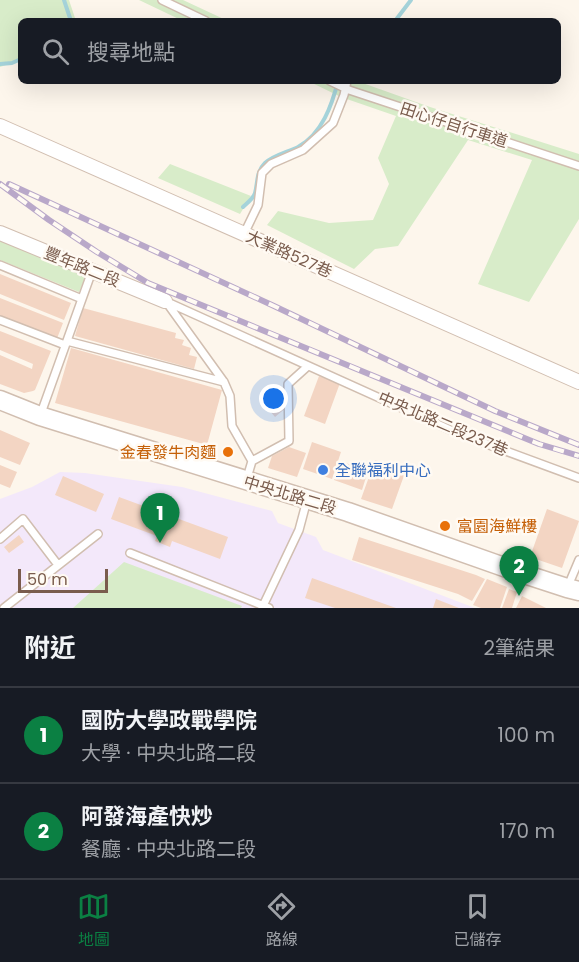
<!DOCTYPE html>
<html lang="zh-TW">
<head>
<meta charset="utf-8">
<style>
  :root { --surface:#171b24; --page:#20242c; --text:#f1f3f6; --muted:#9ea1a6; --line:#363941; --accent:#0b8043 }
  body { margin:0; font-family:Poppins,"Noto Sans TC",sans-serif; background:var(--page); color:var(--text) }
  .scale { position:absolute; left:18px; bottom:15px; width:90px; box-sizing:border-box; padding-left:6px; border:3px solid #7a5c4d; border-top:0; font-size:16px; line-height:21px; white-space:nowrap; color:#7a5c4d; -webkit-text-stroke:4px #fffaf3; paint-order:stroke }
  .you { position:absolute; left:274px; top:399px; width:21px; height:21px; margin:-15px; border:4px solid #fff; border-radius:50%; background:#1a73e8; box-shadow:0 0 0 9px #1a73e833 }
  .badge { display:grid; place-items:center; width:39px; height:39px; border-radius:50%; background:var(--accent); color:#fff; font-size:20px; font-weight:700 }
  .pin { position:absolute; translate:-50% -50px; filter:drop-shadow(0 2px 3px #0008) }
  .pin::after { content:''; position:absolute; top:32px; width:21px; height:18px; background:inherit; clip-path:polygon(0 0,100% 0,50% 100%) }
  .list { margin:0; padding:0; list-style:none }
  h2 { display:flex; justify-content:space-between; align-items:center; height:78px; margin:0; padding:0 24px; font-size:26px }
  h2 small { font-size:20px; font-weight:400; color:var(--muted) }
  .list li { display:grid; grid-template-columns:39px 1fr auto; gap:18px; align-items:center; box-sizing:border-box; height:96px; padding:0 24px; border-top:2px solid var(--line) }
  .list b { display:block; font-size:22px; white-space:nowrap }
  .list p { margin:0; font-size:20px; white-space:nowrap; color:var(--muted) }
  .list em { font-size:20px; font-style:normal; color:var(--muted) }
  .icon { flex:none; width:33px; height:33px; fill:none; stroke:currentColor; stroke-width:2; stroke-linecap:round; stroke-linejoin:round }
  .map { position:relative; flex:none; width:579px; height:608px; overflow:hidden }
  .search { position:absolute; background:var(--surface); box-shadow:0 6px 24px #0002; left:18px; right:18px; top:18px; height:66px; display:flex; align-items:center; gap:15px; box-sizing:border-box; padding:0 21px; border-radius:9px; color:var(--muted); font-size:22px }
  .sheet { height:270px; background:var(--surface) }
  nav { display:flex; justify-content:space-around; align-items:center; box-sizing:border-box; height:84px; border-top:2px solid var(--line); background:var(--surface); font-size:16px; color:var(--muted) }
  nav a { display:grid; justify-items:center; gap:3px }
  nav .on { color:var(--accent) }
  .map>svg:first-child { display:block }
</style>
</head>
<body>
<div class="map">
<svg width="579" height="608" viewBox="0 0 579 608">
  <rect width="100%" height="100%" fill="#fdf6ec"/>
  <path fill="#f3e8fa" d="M60 472 85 473 182 487 272 511 278 523 316 537 323 550 475 608H0V499L32 487Z"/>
  <path fill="#d8ecc9" d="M0 0H69L76 21H21V60L0 67Z
    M139 0H183L228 21H183Z
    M308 81H357L430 107 579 154V219L529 302 478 284 532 160 468 140 398 246 375 249 354 269 267 225 278 211 329 223 373 220 389 184 378 158 396 116 341 97Z
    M170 164 251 196 240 214 158 178Z
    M0 238 87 273 79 292 0 260Z
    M124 562 242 606 241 608H73Z"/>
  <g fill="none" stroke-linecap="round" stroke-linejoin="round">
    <path stroke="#a5d3da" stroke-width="4" d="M64 0 71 21
      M395 21 411 0
      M0 64 12 63 21 59
      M243 207C247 203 254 198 255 193 258 182 256 172 265 163 274 155 288 152 298 147 322 134 332 105 338 81"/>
  </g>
  <path fill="#f3d5c3" d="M0 274 71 303 64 320 0 294Z
    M0 298 63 323 56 341 0 318Z
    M83 308 176 333 175 338 184 340 182 345 191 348 189 355 197 357 194 369 75 336Z
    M0 331 51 351 35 390 33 391 24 393 0 384V355L32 369 33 364 0 350Z
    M71 348 222 390 207 445 55 403Z
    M319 376 340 383 325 424 304 416Z
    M276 393 287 407 275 417 264 404Z
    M0 430 30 443 20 465 0 457Z
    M312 442 341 452 332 479 303 469Z
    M289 447 306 453 297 477 268 468 272 456Z
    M375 460 406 470 392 509 361 499Z
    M340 461 368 471 362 490 334 480Z
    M0 465 17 472 10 488 0 484Z
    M63 476 104 494 96 512 55 495Z
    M119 497 228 537 220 559 172 541 170 547 155 541 157 536 111 519Z
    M547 509 579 521 562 568 530 557Z
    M19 535 24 542 9 553 4 547Z
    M359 537 476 575 485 579 472 601 458 594 352 560Z
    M312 578 396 608H335L305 598Z
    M487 579 507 587 500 608H481L473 605Z
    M509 589 517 592 512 608H502Z
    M522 596 546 608H516Z
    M436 599 459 608H433Z"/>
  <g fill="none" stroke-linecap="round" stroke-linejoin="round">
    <defs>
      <path id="service" d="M162 0 206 21
        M330 81 349 90 579 166
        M244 234 258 205 262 173 271 164 303 150 333 123 344 95 347 81
        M0 265 82 299
        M165 301 457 433 579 478
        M167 303 224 382 230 396 232 426 252 461 247 478
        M0 320 65 345
        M67 341 224 382
        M40 416 92 271
        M252 461 289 441 288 384 308 366
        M0 539 23 519 58 565
        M130 553 269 608
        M568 586 579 560
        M4 608 98 534
        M262 608 299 530 307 500"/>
      <path id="minor" d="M0 126 579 382
        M0 233 165 301"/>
      <path id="tertiary" d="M0 400 40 416 348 512 521 573 567 588 579 591"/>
    </defs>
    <use href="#service" stroke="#d1beb0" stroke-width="10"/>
    <use href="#minor" stroke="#d1beb0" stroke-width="16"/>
    <use href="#tertiary" stroke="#d1beb0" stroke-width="21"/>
    <use href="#service" stroke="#fff" stroke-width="7"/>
    <use href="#minor" stroke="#fff" stroke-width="14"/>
    <use href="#tertiary" stroke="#fff" stroke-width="18"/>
    <defs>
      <path id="rail" d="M0 184 49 220 97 252 148 283 539 444 579 456
        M9 184 274 306 495 411 579 445"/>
    </defs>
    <use href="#rail" stroke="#b9a8c9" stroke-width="6"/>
    <use href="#rail" stroke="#fffaf3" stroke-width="4" stroke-dasharray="11" stroke-linecap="butt"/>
  </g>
  <g fill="#e8710a" stroke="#fffaf3" stroke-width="2">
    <circle cx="228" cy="452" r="6"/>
    <circle cx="445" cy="526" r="6"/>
  </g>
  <circle fill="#3f7fe0" stroke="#fffaf3" stroke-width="2" cx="323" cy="470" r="6"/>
  <g text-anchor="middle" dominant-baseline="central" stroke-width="5" stroke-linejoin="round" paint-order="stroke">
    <g font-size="16" fill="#7a5c4d" stroke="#fffaf3">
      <text transform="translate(454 125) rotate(18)">田心仔自行車道</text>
      <text transform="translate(289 254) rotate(24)">大業路527巷</text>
      <text transform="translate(82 267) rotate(22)">豐年路二段</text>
      <text transform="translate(443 424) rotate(23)">中央北路二段237巷</text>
      <text transform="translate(290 495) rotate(17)">中央北路二段</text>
    </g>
    <g font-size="16" fill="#c56008" stroke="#fffaf3" text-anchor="end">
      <text x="216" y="452">金春發牛肉麵</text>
      <text x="457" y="526" text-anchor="start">富園海鮮樓</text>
    </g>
    <g font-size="16" fill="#366cbe" stroke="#fffaf3" text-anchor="start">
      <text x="335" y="470">全聯福利中心</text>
    </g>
  </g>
</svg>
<div class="scale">50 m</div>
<div class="you"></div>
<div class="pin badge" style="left:160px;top:543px">1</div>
<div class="pin badge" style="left:519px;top:596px">2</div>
<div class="search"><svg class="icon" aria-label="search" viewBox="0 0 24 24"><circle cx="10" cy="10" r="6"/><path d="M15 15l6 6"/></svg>搜尋地點</div>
</div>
<section class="sheet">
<h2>附近<small>2筆結果</small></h2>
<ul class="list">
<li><span class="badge">1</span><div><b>國防大學政戰學院</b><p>大學 · 中央北路二段</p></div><em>100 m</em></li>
<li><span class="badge">2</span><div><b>阿發海產快炒</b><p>餐廳 · 中央北路二段</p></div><em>170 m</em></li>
</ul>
</section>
<nav>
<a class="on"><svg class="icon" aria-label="map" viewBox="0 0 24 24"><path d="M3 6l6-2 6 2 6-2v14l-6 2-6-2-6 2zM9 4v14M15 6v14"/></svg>地圖</a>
<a><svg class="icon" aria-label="directions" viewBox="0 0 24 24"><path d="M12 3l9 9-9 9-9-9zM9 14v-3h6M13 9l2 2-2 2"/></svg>路線</a>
<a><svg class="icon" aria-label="saved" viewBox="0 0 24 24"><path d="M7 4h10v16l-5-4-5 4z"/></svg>已儲存</a>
</nav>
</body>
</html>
